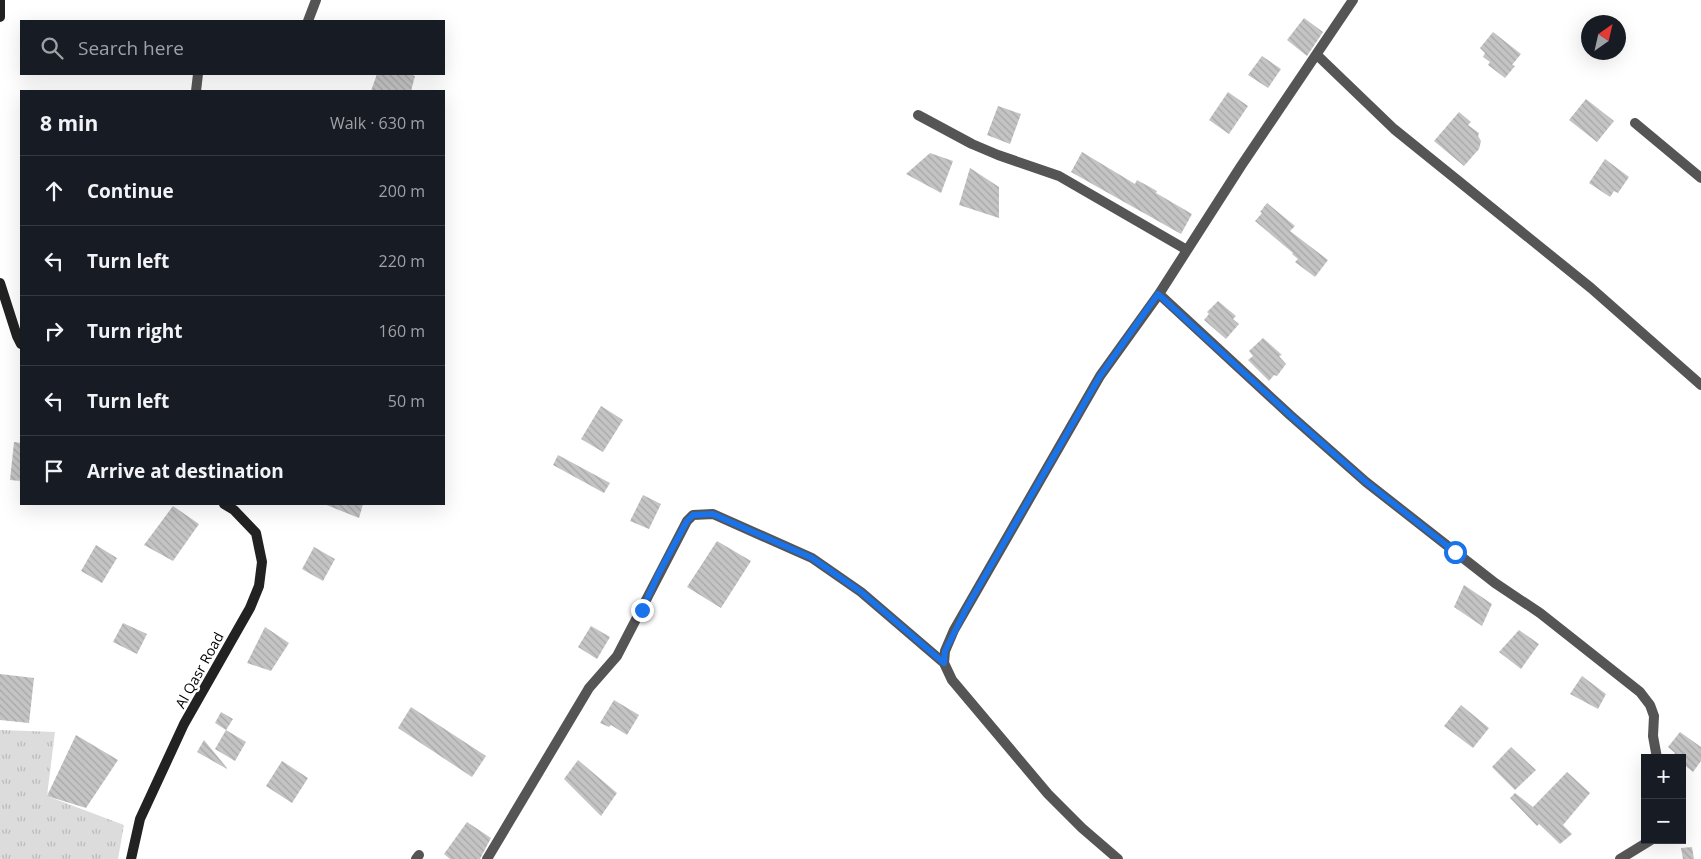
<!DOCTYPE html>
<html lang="en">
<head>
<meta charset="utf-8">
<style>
  :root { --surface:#171b24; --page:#20242c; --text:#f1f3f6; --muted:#9ea1a6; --line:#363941 }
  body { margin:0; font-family:"Open Sans",sans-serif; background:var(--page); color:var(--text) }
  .controls { position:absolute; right:15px; bottom:15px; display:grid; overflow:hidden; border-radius:0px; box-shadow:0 5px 20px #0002 }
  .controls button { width:45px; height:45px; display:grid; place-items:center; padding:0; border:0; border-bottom:1px solid var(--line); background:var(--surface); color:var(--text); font:25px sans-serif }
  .compass { position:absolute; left:1581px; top:15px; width:45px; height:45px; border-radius:50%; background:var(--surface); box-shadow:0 5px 20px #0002; rotate:34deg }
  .stop { position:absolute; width:15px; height:15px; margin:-11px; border:4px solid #1a73e8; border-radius:50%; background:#fff }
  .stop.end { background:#1a73e8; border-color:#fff; box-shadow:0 1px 5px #0008 }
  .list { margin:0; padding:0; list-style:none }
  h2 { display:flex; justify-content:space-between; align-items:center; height:65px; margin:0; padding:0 20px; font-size:21px }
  h2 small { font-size:16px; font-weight:400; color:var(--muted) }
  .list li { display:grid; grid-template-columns:32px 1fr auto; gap:15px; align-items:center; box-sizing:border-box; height:70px; padding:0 20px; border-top:1px solid var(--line) }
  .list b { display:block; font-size:19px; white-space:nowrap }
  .list em { font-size:16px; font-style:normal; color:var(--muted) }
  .icon { flex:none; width:28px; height:28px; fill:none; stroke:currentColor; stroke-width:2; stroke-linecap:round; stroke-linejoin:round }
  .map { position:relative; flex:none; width:1701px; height:859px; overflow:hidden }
  .search { position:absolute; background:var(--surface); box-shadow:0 5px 20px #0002; left:20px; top:20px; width:425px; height:55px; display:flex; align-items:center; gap:12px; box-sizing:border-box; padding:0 18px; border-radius:0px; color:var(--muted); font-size:19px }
  .panel { position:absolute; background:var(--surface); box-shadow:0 5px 20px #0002; left:20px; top:90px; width:425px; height:415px; border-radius:0px }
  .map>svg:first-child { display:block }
</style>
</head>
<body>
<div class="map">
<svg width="1701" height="859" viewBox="0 0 1701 859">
  <defs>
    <pattern id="grass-tufts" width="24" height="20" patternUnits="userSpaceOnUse" patternTransform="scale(1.25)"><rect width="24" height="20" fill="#dcdcdc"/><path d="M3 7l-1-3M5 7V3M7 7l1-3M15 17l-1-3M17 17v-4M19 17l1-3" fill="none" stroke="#bbb"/></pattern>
    <pattern id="building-back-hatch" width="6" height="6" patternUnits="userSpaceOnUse" patternTransform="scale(1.25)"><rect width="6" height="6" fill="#c4c4c4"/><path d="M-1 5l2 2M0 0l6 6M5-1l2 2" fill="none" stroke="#a7a7a7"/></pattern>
  </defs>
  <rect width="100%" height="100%" fill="#fff"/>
  <path fill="url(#grass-tufts)" d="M0 730 55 732 47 796 124 825 118 859H0Z"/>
  <path fill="url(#building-back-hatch)" d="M1304 18 1323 32 1307 56 1287 40Z
    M1493 32 1521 54 1512 65 1515 66 1505 78 1488 65 1490 62 1483 57 1485 53 1480 48Z
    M1262 56 1281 69 1268 88 1248 75Z
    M377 74H408L415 76 411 91H371Z
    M1228 92 1248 106 1229 134 1209 120Z
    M1586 99 1614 121 1597 142 1569 120Z
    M998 106 1021 114 1010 144 987 135Z
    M1459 112 1471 122 1468 125 1479 133 1478 136 1481 141 1479 149 1464 166 1434 141Z
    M1082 152 1135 184 1137 180 1157 191 1156 193 1192 214 1181 234 1071 172Z
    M930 153 953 161 941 193 906 174Z
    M1605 159 1629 177 1618 193 1614 191 1610 197 1589 183Z
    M970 168 999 187V218L959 205Z
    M1267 203 1295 226 1290 231 1328 260 1315 277 1295 262 1298 259 1292 254 1293 253 1255 221 1262 213 1260 212Z
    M1218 301 1236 316 1233 319 1239 324 1226 339 1204 320 1209 314 1207 312Z
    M1263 338 1282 355 1279 356 1286 364 1277 376 1274 375 1269 381 1248 360 1253 356 1249 351Z
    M601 406 623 420 603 452 581 439Z
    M14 442 21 443V481L10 480Z
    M558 455 610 483 604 493 553 465Z
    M643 495 661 504 649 529 630 521Z
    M324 504H363L359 518Z
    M173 506 199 524 173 561 144 545Z
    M717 541 751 561 721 608 687 587Z
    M96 545 117 558 102 583 81 571Z
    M314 547 335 559 323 581 302 569Z
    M1464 585 1492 604 1482 626 1454 607Z
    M123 623 147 634 137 654 113 642Z
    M591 626 610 637 597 659 578 647Z
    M265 627 289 643 271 671 247 663Z
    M1519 630 1539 644 1521 669 1499 652Z
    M0 674 34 678 29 723 0 720Z
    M1582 676 1606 694 1598 709 1570 694Z
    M614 700 639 715 627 735 611 725 609 727 600 723Z
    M1461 705 1489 728 1473 748 1444 726Z
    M411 707 486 756 472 777 398 728Z
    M221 712 233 719 226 730 215 723Z
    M226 730 246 742 235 761 215 749Z
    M1680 732 1701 747V761L1693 772 1682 763V758H1671L1675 753 1668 747Z
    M76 735 118 760 86 808 47 796Z
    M204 740 227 768V769L197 752Z
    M1511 747 1536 770 1515 790 1492 767Z
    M578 760 617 793 601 816 564 779Z
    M282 761 308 778 292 803 266 786Z
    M1567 772 1590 793 1563 825 1572 834 1560 844 1539 824 1537 826 1510 798 1515 793 1533 807Z
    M467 822 491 838 480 859H450L444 854Z
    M1692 847 1694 859H1683L1681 848Z"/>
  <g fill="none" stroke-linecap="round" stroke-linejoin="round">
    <path stroke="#555" stroke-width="10" d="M308 21 316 0
      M1317 55 1394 129 1591 288 1701 385
      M196 91 198 74
      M918 115 972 144 998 155 1059 176 1187 250
      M1635 123 1701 178
      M1159 294 1290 415 1366 482 1495 583 1540 613 1640 692 1650 705 1654 716 1653 736 1657 758
      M416 859 419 855
      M487 859 589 688 617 656 687 521 693 515 713 514 812 558 861 592 944 663
      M1118 859 1082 828 1048 794 952 680 944 663 945 651 954 630 1100 376 1159 294 1241 166 1353 0
      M1620 859 1651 840"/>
    <path stroke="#222" stroke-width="10" d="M0 17V0
      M0 283 17 336 21 344
      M131 859 140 819 184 724 250 608 259 586 262 562 256 533 234 510 224 504"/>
  </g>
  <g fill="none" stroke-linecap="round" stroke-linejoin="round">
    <path stroke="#1a73e8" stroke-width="6" d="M642 610 658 575 687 521 693 515 713 514 812 558 861 592 944 663 945 651 966 609 1100 376 1158 294 1290 415 1366 482 1455 552"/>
  </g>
  <g text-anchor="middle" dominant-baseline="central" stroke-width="4.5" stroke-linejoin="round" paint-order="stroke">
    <g font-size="14" fill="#000" stroke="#fff">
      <text transform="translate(199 670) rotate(-61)">Al Qasr Road</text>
    </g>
  </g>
</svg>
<div class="controls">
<button>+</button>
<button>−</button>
</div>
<svg class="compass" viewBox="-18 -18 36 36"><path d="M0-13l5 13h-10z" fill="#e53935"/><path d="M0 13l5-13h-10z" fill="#9ea1a6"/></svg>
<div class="stop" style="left:1455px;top:552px"></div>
<div class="stop end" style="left:642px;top:610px"></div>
<div class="search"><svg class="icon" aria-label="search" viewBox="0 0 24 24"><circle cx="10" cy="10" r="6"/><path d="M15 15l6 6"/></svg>Search here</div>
<section class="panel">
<h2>8 min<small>Walk · 630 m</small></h2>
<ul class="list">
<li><svg class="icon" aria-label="ahead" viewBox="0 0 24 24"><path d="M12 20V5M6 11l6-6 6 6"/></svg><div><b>Continue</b></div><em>200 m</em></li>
<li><svg class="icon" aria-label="left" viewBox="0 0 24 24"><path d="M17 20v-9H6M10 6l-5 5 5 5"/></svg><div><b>Turn left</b></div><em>220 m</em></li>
<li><svg class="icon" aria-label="right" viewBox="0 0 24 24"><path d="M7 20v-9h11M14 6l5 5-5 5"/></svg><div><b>Turn right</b></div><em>160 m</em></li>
<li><svg class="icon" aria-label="left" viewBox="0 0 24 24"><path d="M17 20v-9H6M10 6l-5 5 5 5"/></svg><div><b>Turn left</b></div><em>50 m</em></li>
<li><svg class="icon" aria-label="arrive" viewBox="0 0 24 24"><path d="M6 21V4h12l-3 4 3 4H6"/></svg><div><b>Arrive at destination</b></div></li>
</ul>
</section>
</div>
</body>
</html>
